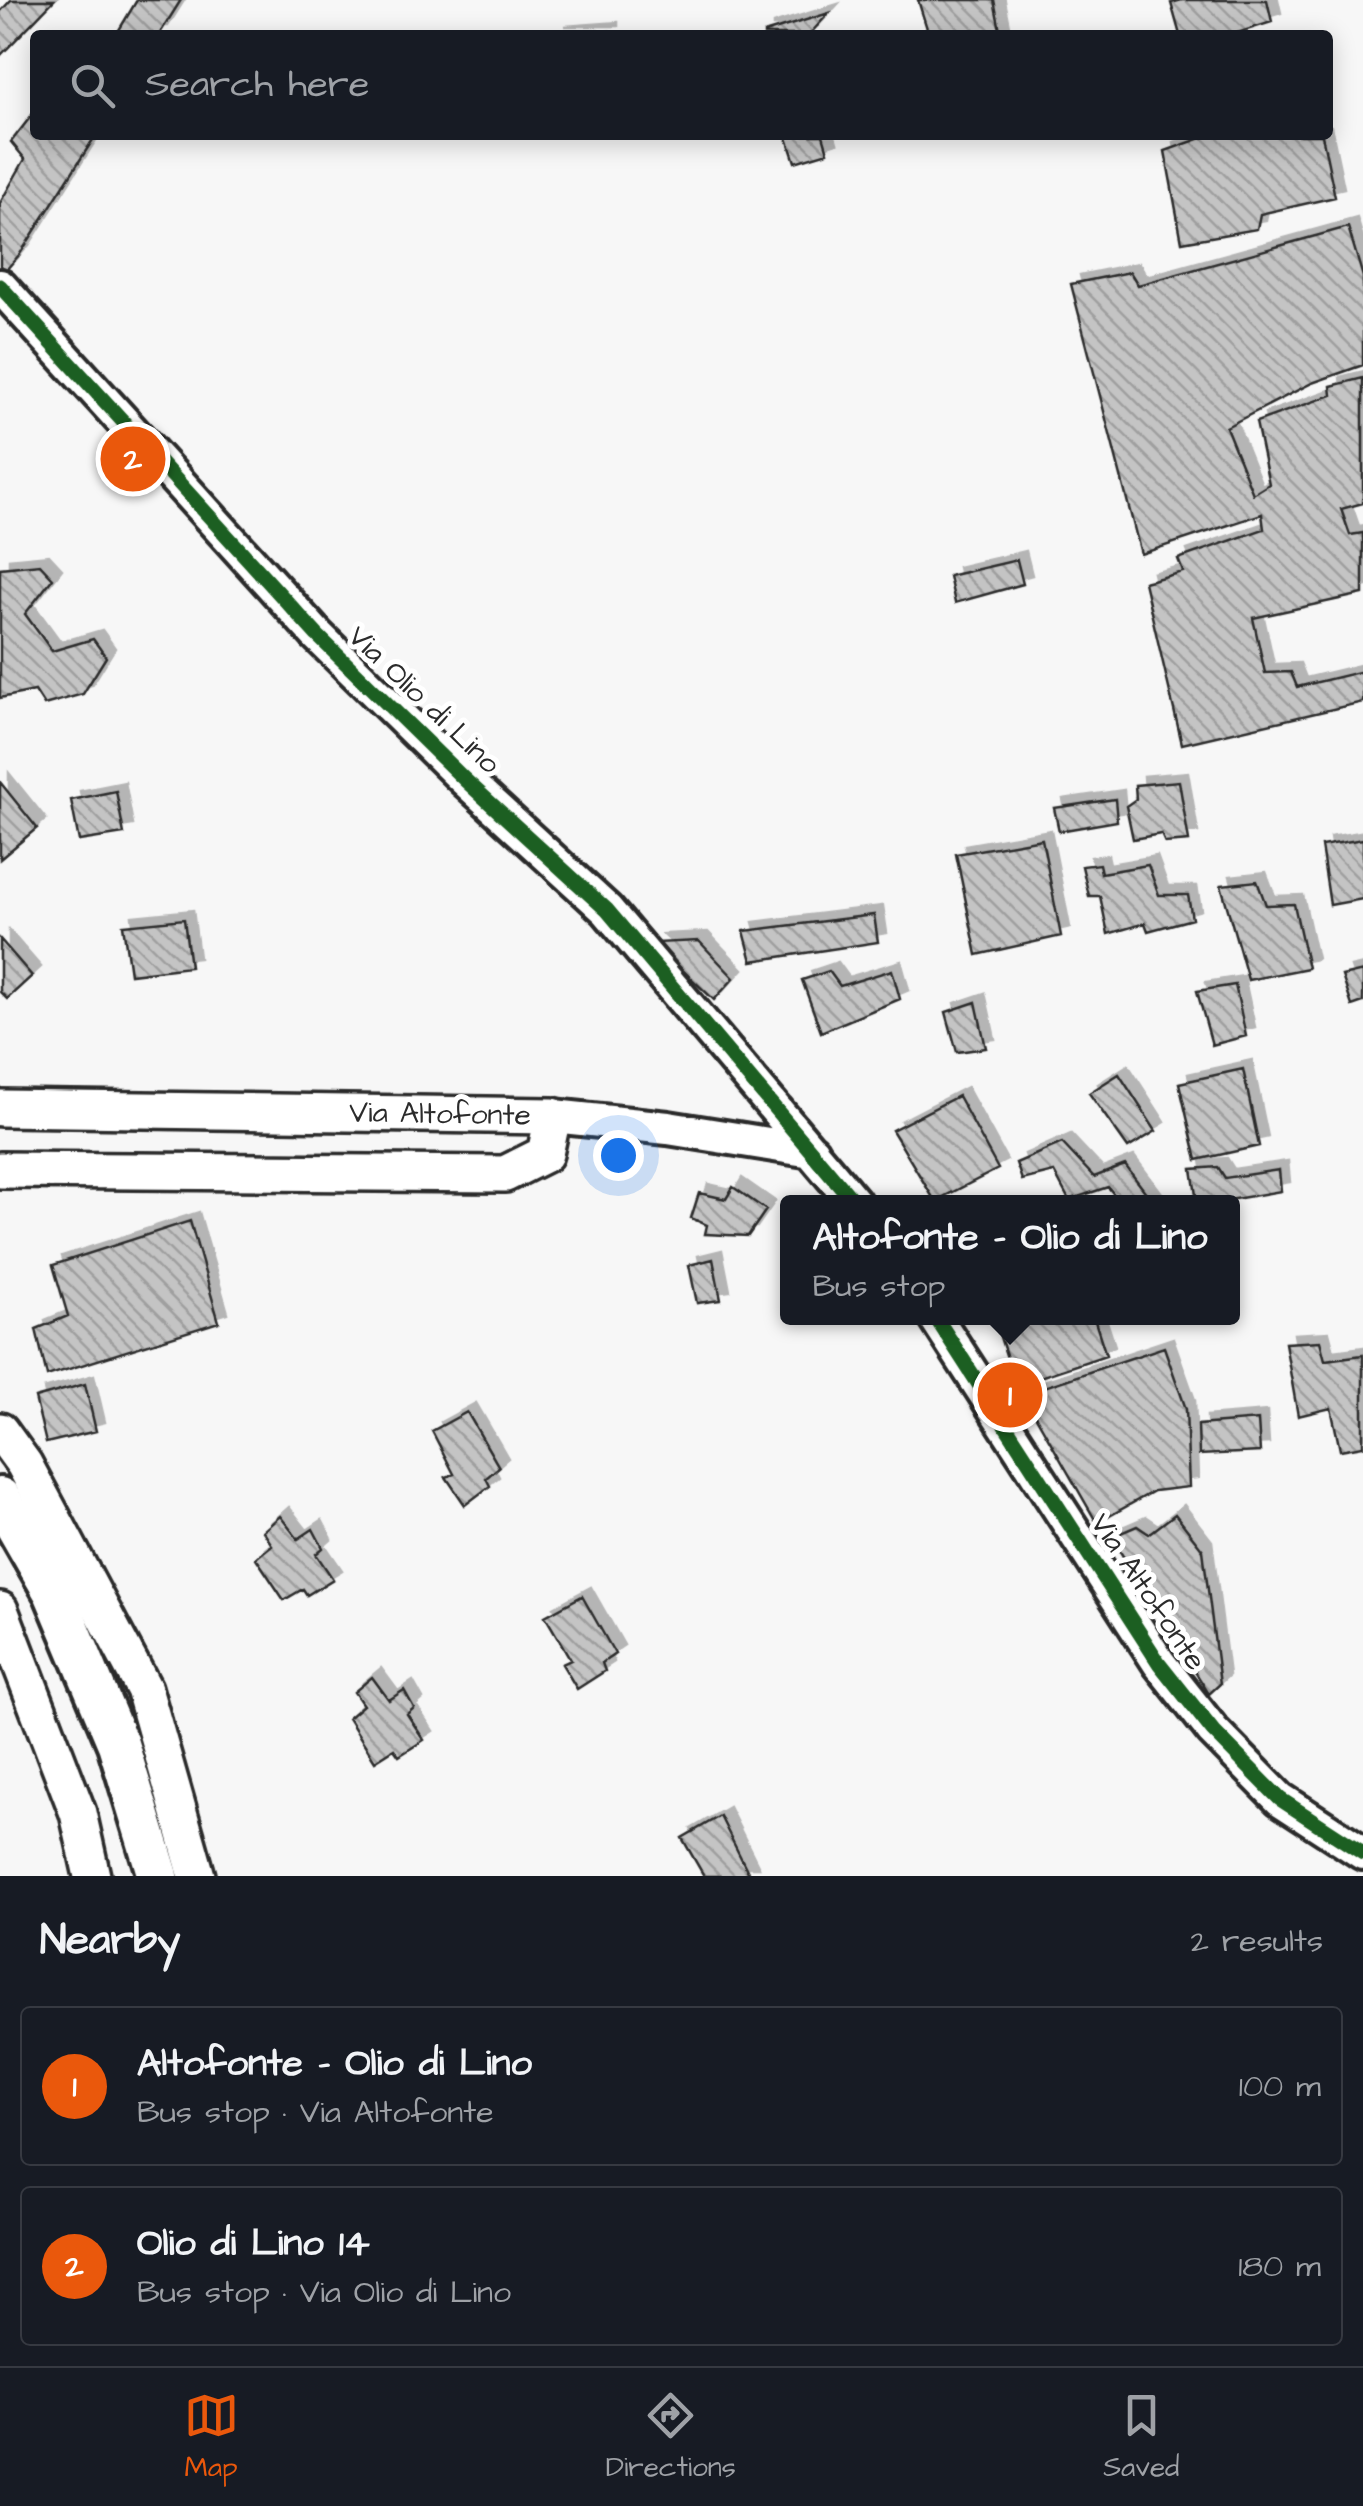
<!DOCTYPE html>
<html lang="en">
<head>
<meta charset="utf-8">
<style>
  :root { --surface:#171b24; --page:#242831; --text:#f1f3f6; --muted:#9ea1a6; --line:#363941; --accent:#ea580c }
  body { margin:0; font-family:"Architects Daughter",sans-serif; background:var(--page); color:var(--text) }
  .you { position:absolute; left:618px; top:1155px; width:35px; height:35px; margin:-25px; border:8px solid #fff; border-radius:50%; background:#1a73e8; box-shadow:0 0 0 15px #1a73e833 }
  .badge { display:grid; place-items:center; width:65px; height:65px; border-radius:50%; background:var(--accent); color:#fff; font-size:32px; font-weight:700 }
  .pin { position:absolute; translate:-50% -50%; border:5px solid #fff; box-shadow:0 2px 10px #0006 }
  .popup { position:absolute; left:780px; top:1195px; width:460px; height:130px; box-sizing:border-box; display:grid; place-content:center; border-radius:10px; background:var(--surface); filter:drop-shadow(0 2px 8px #0005); font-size:32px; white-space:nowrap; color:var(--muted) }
  .popup b { font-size:38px; color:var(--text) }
  .popup::after { content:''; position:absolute; left:50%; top:100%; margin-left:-20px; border:20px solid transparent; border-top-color:var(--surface) }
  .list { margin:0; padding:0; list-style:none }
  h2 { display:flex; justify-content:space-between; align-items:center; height:130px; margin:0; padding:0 40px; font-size:42px }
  h2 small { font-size:32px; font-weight:400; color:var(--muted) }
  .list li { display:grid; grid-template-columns:65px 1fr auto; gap:30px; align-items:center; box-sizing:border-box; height:160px; margin:0 20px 20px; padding:0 20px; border:2px solid var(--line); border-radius:10px }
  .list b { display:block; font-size:38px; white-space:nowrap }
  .list p { margin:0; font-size:32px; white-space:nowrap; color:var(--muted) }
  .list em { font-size:32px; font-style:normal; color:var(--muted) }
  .icon { flex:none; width:55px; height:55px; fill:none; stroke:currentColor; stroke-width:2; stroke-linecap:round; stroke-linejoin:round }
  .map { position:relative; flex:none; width:1363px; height:1876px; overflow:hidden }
  .search { position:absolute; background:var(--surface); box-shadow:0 5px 25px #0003; left:30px; right:30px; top:30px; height:110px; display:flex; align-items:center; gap:25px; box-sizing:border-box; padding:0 35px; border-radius:10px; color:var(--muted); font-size:38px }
  .sheet { height:490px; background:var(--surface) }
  nav { display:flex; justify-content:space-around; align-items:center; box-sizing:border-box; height:140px; border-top:2px solid var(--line); background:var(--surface); font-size:28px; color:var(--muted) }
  nav a { display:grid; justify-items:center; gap:5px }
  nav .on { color:var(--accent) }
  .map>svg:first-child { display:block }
</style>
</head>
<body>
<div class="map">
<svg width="1363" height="1876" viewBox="0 0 1363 1876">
  <defs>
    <pattern id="building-back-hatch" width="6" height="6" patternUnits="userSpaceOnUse" patternTransform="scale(2.5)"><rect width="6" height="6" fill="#c4c4c4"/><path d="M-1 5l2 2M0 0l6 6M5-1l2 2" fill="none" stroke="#9f9f9f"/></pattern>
    <filter id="shadow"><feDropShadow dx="9" dy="-9" stdDeviation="0" flood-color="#0004"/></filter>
  </defs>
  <rect width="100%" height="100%" fill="#f7f7f7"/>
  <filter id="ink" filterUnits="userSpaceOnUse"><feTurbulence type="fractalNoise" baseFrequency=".01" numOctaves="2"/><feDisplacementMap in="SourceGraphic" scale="20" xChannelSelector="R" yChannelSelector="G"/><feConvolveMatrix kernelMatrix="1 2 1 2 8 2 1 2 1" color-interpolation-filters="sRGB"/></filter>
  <g filter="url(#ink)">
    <path fill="url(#building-back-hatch)" stroke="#2b2b2b" stroke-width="2.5" filter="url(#shadow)" d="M11 0H54L0 56V12Z
      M137 0H181L159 35H116Z
      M918 0H994L1001 35H929Z
      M1182 0H1267L1272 22 1231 35H1180L1171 3Z
      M829 13 809 35H764V33Z
      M609 31V35H556Z
      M35 111V135H96L20 254 6 270 0 265V203L25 159 11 142Z
      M786 135H823L828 152 795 162Z
      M1210 135H1322L1335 197 1260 214 1257 229 1182 242 1165 151Z
      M1348 227 1363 277V365L1312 383 1226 427 1253 494 1269 484 1256 422 1332 395 1331 386 1363 378V503L1341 509 1350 535 1363 533V594L1253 618 1265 673 1291 672 1297 687 1363 671V702L1182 744 1144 582 1183 572 1178 559 1264 529 1262 514 1141 554 1071 284 1130 272 1138 285Z
      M1017 560 1023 584 955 603 949 576Z
      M40 564 53 578 25 614 52 651 93 639 106 657 83 694 44 705 35 691 0 698V568Z
      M1179 781 1189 841 1165 843 1161 834 1133 839 1126 806 1136 799 1135 785Z
      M0 782 37 828 0 859Z
      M116 791 124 834 79 841 71 800Z
      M1115 799 1117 821 1059 831 1054 808Z
      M1042 839 1061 936 977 955 956 854Z
      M1363 839V899L1330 905 1321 846Z
      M1099 864 1101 873 1148 865 1159 895H1188L1192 919 1148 931 1145 923 1108 934 1100 896H1089L1082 866Z
      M1257 881 1266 905 1294 904 1308 968 1248 980 1221 885Z
      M874 915 878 942 752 961 744 931Z
      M184 919 190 967 130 974 123 925Z
      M0 939 32 976 7 999 0 992Z
      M699 941 734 978 714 1000 654 943Z
      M892 970 900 999 821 1032 802 980 829 971 840 986Z
      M1363 971V1002L1352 1006 1342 976Z
      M1235 985 1246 1036 1212 1045 1197 991Z
      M976 1002 986 1048 957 1052 946 1012Z
      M1243 1069 1259 1146 1197 1160 1179 1083Z
      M1119 1074 1156 1131 1128 1148 1089 1093Z
      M958 1096 998 1169 935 1201 892 1130Z
      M1062 1143 1094 1177 1125 1165 1153 1202H1120L1108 1187 1069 1200 1054 1172 1022 1180 1016 1163Z
      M1218 1167 1225 1178 1279 1170 1281 1191 1218 1202H1197L1192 1169Z
      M733 1187 766 1210 748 1236 705 1234 707 1225 691 1218 699 1193 726 1199Z
      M190 1221 219 1322 47 1376 36 1329 68 1316 53 1265Z
      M713 1259 721 1300 697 1303 689 1265Z
      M1010 1318H1030L1033 1323 1051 1318H1094L1106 1355 1016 1385 995 1322Z
      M1320 1341 1325 1360 1363 1355V1446L1340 1450 1331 1408 1298 1416 1285 1343Z
      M1164 1347 1186 1409 1189 1487 1154 1491 1097 1523 1023 1394Z
      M85 1384 96 1431 46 1443 35 1398Z
      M467 1412 499 1467 486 1478 490 1486 465 1505 446 1477 454 1474 432 1431Z
      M1258 1420 1260 1452 1199 1455 1198 1425Z
      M1175 1514 1203 1550 1220 1684 1209 1694 1111 1537 1137 1526 1149 1534Z
      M280 1516 298 1539 313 1529 323 1548 316 1554 333 1579 307 1595 303 1589 284 1600 256 1558 272 1545 263 1531Z
      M582 1596 615 1654 602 1663 605 1671 577 1689 562 1664 571 1660 545 1616Z
      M372 1677 389 1700 404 1690 414 1708 407 1714 424 1740 399 1756 394 1749 375 1761 348 1718 363 1705 354 1692Z
      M720 1816 750 1876H704L682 1838Z"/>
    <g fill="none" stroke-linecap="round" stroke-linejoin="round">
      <defs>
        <path id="tertiary" d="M0 286 317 635 464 779 607 910 854 1202
          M553 1116 668 1128 812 1151
          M936 1318 1159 1663 1213 1731 1280 1799 1363 1853"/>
        <path id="secondary" d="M0 1108 553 1116 545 1154 505 1174 0 1170
          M0 1431 24 1464 144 1689 197 1876
          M0 1610 78 1813 92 1876"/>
        <path id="primary" d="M0 1498 54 1592 118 1744 158 1876"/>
      </defs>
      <use href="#tertiary" stroke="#2b2b2b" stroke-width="40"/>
      <use href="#secondary" stroke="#2b2b2b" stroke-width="42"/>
      <use href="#primary" stroke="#2b2b2b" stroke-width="48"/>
      <use href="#tertiary" stroke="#fff" stroke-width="32"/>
      <use href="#secondary" stroke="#fff" stroke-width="35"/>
      <use href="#primary" stroke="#fff" stroke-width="40"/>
      <defs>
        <path id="cycleway" d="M0 286 317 635 464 779 607 910 854 1202
          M936 1318 1159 1663 1213 1731 1280 1799 1363 1853"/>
      </defs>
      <use href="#cycleway" stroke="#fff" stroke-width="21"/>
      <use href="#cycleway" stroke="#1b5e20" stroke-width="15"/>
    </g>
  </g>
  <g text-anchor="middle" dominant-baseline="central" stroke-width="10" stroke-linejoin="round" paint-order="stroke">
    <g font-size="30" fill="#2b2b2b" stroke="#fff">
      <text transform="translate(424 700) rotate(44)">Via Olio di Lino</text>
      <text transform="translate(440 1114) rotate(1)">Via Altofonte</text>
      <text transform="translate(1148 1592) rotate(56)">Via Altofonte</text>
    </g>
  </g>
</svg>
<div class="you"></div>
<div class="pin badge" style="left:1010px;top:1395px">1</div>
<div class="popup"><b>Altofonte - Olio di Lino</b>Bus stop</div>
<div class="pin badge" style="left:133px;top:459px">2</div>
<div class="search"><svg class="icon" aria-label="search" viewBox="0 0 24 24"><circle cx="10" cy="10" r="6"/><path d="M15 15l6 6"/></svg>Search here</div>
</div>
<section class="sheet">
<h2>Nearby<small>2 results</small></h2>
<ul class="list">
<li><span class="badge">1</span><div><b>Altofonte - Olio di Lino</b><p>Bus stop · Via Altofonte</p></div><em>100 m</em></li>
<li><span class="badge">2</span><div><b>Olio di Lino 14</b><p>Bus stop · Via Olio di Lino</p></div><em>180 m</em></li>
</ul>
</section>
<nav>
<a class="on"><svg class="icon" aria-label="map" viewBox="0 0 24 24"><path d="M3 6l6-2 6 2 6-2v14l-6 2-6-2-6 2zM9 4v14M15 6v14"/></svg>Map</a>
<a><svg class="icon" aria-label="directions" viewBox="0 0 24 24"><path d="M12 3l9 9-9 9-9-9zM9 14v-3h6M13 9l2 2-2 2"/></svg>Directions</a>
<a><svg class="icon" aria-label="saved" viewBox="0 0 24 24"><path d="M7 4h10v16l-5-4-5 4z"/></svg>Saved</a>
</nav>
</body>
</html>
